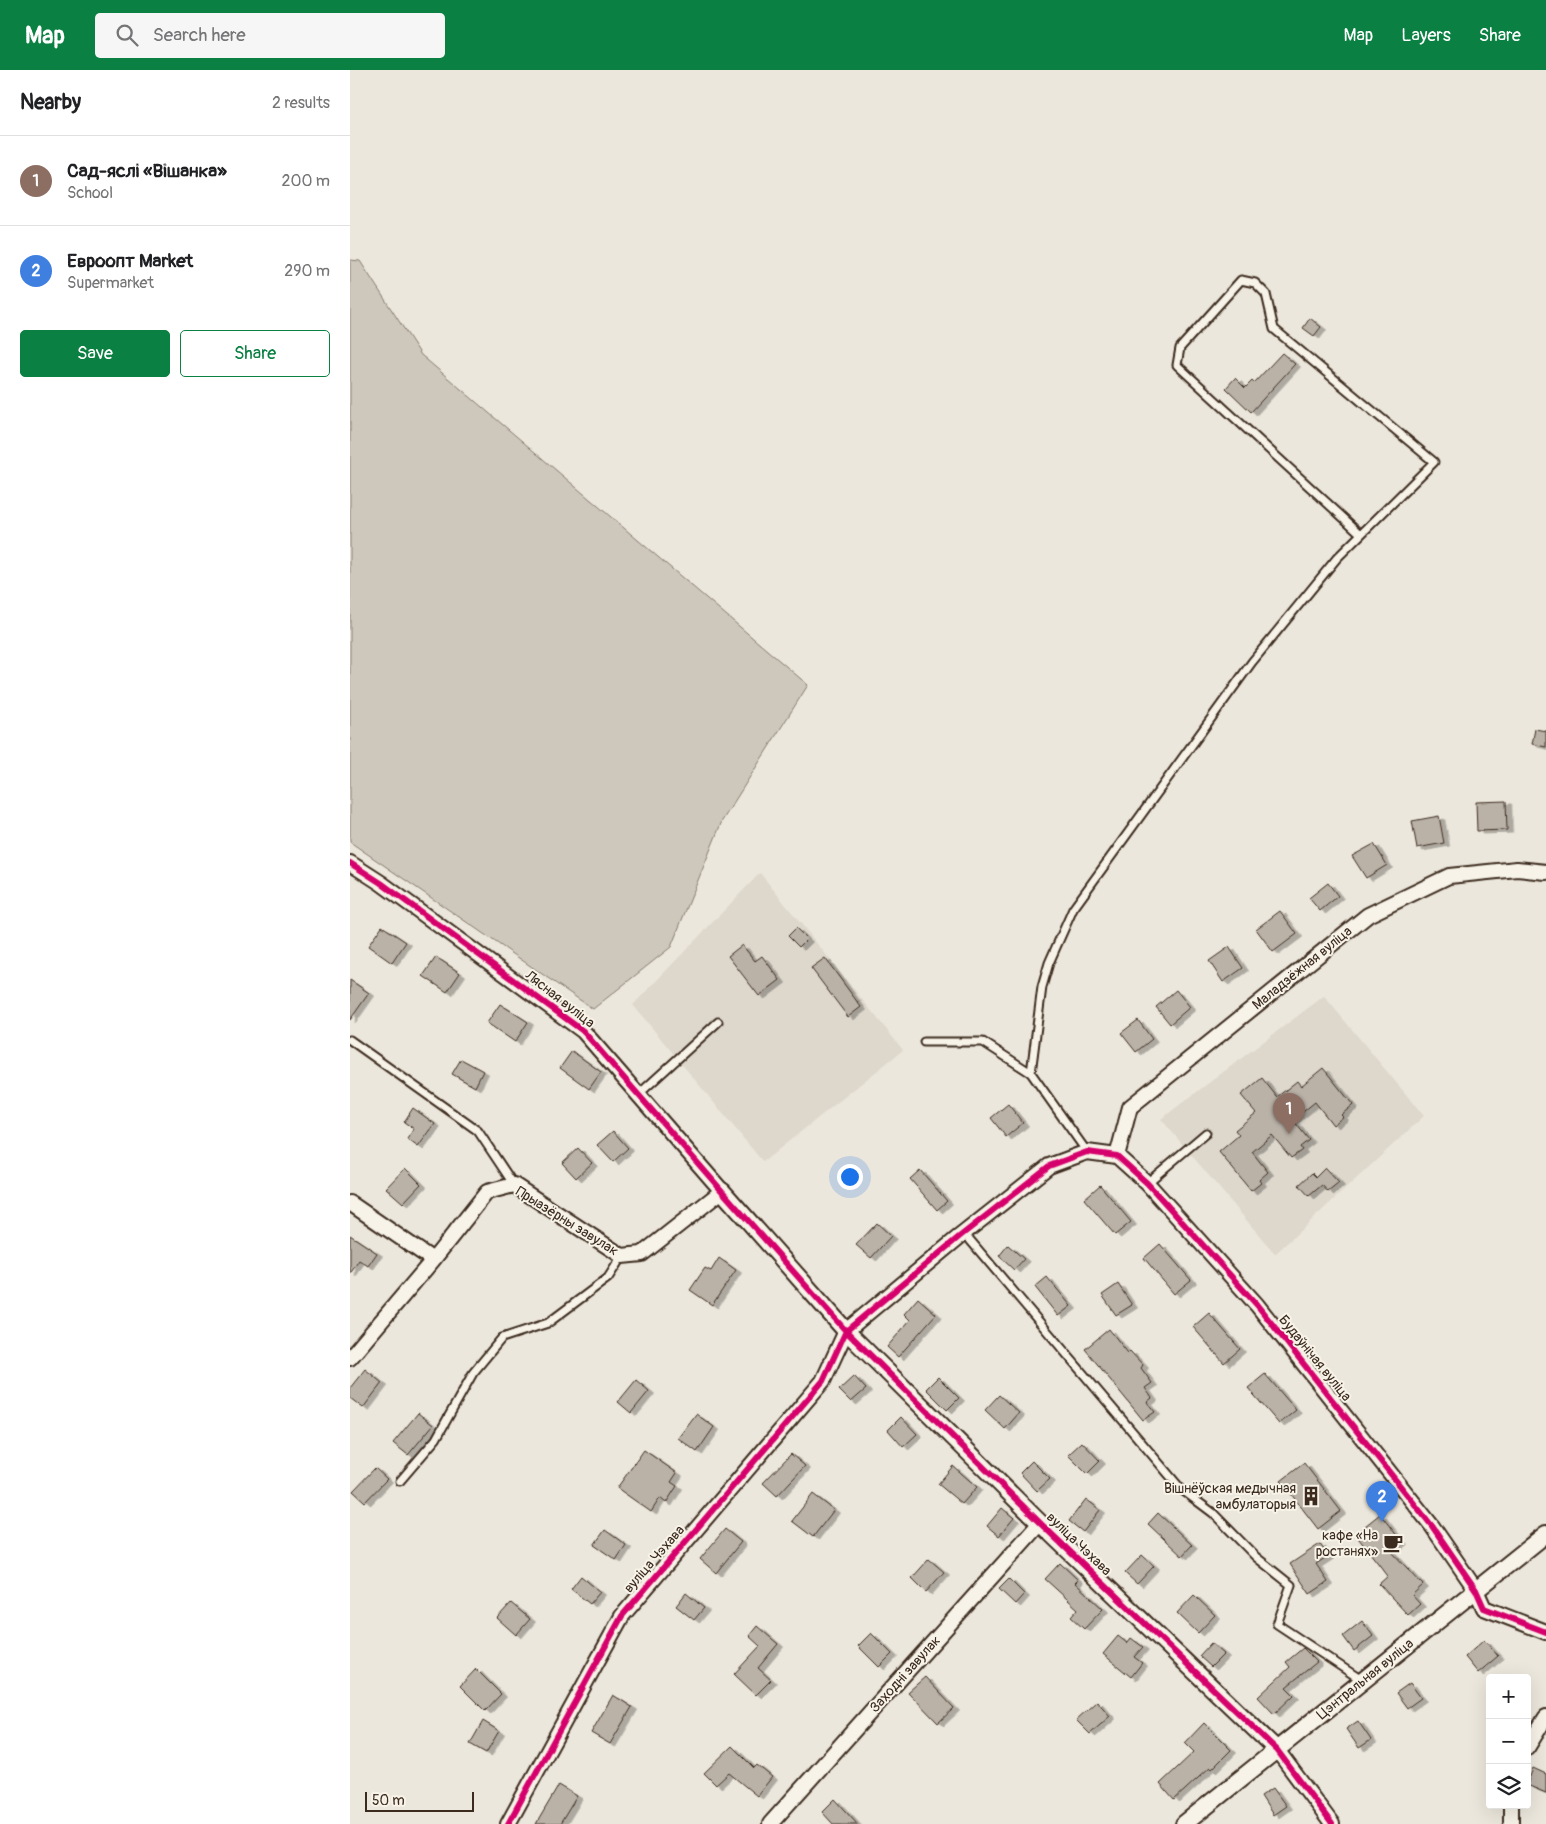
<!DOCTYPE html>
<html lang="en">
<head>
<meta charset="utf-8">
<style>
  :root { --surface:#fff; --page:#f6f6f6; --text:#202124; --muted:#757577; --line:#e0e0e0; --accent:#0b8043 }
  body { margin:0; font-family:Pangolin,sans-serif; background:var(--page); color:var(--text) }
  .controls { position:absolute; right:15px; bottom:15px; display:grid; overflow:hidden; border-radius:5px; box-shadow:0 5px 20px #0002 }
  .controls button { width:45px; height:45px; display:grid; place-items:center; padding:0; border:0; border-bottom:1px solid var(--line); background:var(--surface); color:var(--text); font:25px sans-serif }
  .scale { position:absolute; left:15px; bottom:12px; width:109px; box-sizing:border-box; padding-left:5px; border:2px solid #3b2a1e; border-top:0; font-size:14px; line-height:18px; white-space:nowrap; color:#3b2a1e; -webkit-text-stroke:4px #f7f3e8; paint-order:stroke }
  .you { position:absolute; left:499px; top:1106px; width:18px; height:18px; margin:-12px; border:4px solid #fff; border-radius:50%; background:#1a73e8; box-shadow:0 0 0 8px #1a73e833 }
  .badge { display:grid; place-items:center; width:32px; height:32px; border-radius:50%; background:var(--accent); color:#fff; font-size:16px; font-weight:700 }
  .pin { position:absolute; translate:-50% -41px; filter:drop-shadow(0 1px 2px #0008) }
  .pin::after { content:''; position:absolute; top:26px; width:18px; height:15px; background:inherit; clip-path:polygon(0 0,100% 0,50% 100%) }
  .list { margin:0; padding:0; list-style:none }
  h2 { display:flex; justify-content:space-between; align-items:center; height:65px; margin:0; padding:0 20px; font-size:21px }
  h2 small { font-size:16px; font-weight:400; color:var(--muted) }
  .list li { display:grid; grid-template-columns:32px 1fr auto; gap:15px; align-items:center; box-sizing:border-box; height:90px; padding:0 20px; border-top:1px solid var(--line) }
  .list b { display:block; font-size:19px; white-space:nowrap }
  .list p { margin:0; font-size:16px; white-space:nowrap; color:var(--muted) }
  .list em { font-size:16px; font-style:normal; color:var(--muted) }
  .actions { display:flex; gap:10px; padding:15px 20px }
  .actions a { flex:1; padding:11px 0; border:1px solid var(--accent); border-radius:5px; text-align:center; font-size:18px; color:var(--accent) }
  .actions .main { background:var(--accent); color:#fff }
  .icon { flex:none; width:28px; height:28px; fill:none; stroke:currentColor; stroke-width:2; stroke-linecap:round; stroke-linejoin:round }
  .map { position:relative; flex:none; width:1196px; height:1754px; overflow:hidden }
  header { display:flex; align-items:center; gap:30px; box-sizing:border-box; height:70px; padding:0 25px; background:var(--accent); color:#fff }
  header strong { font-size:24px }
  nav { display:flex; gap:28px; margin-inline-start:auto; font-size:18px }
  .search { width:350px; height:45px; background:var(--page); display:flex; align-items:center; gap:12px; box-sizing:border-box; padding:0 18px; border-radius:5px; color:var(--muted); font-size:19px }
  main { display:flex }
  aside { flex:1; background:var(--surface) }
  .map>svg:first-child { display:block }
</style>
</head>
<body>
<header>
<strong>Map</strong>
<div class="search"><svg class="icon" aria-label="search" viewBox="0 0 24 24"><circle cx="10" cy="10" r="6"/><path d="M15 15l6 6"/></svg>Search here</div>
<nav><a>Map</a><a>Layers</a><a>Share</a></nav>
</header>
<main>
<aside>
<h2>Nearby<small>2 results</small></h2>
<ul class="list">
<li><span class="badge" style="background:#8d6e63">1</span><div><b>Сад-яслі «Вішанка»</b><p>School</p></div><em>200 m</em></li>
<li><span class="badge" style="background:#3f7fe0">2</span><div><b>Евроопт Market</b><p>Supermarket</p></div><em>290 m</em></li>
</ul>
<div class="actions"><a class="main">Save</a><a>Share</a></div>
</aside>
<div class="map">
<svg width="1196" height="1754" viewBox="0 0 1196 1754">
  <defs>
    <filter id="shadow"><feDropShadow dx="5.5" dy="3" stdDeviation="0" flood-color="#0004"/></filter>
  </defs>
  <rect width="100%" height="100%" fill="#ece7dc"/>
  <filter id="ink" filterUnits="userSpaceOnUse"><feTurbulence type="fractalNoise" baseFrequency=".02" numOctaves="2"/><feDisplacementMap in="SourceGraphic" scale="10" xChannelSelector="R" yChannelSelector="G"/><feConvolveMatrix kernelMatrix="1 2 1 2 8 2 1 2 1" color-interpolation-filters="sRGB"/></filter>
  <g filter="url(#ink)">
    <path fill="#ddd7cc" d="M410 803 553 980 413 1092 283 935Z
      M974 926 1074 1046 925 1184 811 1049Z"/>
    <path fill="#cec8bc" stroke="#84796d" d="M0 190 10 191 71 285 458 615 372 751 321 877 243 939 0 772Z"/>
    <path fill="#bab2a7" stroke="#3b2a1e" filter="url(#shadow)" d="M960 248 971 257 964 266 953 258Z
      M932 283 945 294 901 342 876 318 885 308 895 318 902 311 904 313Z
      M1185 659 1196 661V677L1182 674Z
      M1156 731 1157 760 1127 761 1126 732Z
      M1089 746 1094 773 1067 778 1062 751Z
      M1024 774 1037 795 1016 808 1002 786Z
      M978 813 988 826 970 841 959 828Z
      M930 841 947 864 923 882 906 859Z
      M32 856 56 872 42 893 18 876Z
      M446 858 457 869 449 877 438 866Z
      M392 875 405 891 412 886 430 910 409 926 378 886Z
      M879 877 893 898 873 912 859 891Z
      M86 887 110 903 97 922 73 906Z
      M475 888 511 937 498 947 461 898Z
      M0 910 19 923 0 950Z
      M826 920 840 937 820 954 806 937Z
      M150 934 178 952 165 972 137 953Z
      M788 950 802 969 786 982 771 963Z
      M222 981 251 1002 239 1019 210 998Z
      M111 989 133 1001 125 1017 102 1004Z
      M973 998 1003 1035 991 1045 993 1047 983 1055 965 1032 943 1050 959 1070 950 1077 952 1080 941 1088 922 1065 902 1082 918 1102 909 1110 911 1113 901 1121 869 1082 889 1065 885 1060 906 1043 891 1025 912 1008 927 1027 947 1011 951 1016Z
      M658 1034 673 1053 656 1067 641 1048Z
      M63 1038 85 1054 68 1077 57 1069 64 1059 54 1052Z
      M263 1061 278 1078 263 1092 247 1075Z
      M228 1078 242 1093 226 1108 212 1093Z
      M55 1098 71 1114 53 1133 36 1118Z
      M975 1098 989 1113 978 1122 972 1115 959 1126 949 1115 962 1103 966 1107Z
      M570 1100 597 1131 587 1140 560 1109Z
      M750 1115 781 1152 765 1165 734 1129Z
      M527 1153 541 1166 521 1188 506 1175Z
      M0 1165 27 1183 18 1196 9 1190 0 1204Z
      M810 1174 841 1210 824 1224 794 1188Z
      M658 1175 674 1189 664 1200 649 1186Z
      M369 1188 386 1200 362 1235 340 1220 355 1198 361 1201Z
      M697 1207 721 1236 708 1246 685 1217Z
      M768 1214 782 1235 766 1245 752 1225Z
      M568 1228 586 1244 548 1287 537 1277 560 1250 554 1244Z
      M859 1243 890 1279 874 1293 843 1257Z
      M759 1259 778 1283 780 1281 793 1295 791 1298 802 1313 795 1318 802 1328 797 1332 805 1342 793 1350 735 1279Z
      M15 1299 32 1313 13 1338 0 1328V1318Z
      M915 1304 946 1340 929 1354 898 1318Z
      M504 1306 516 1319 501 1332 489 1320Z
      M588 1307 609 1328 597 1340 576 1319Z
      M286 1310 299 1321 281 1343 268 1332Z
      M649 1325 669 1343 655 1359 635 1340Z
      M68 1343 83 1355 58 1385 43 1373Z
      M346 1344 364 1357 347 1382 328 1368Z
      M551 1347 567 1364 553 1377 538 1360Z
      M732 1372 750 1391 737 1404 718 1385Z
      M294 1380 327 1403 321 1412 327 1416 316 1433 310 1428 301 1442 267 1418Z
      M441 1384 455 1396 427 1426 413 1413Z
      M682 1391 700 1409 687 1421 670 1403Z
      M954 1393 991 1441 968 1459 931 1411Z
      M603 1396 627 1417 612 1434 588 1414Z
      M25 1398 37 1409 15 1432 3 1421Z
      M463 1424 484 1440 463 1467 442 1451Z
      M736 1429 750 1440 733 1462 719 1451Z
      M652 1438 664 1448 649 1466 637 1456Z
      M808 1443 842 1475 832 1486 798 1454Z
      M1030 1444 1052 1472 1041 1481 1073 1515 1062 1525 1070 1534 1058 1545 1029 1514 1038 1506 1005 1464Z
      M375 1459 391 1472 366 1503 350 1489Z
      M255 1460 276 1475 266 1490 244 1475Z
      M970 1474 978 1486 966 1494 978 1512 960 1524 940 1494Z
      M792 1485 804 1496 787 1514 775 1503Z
      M579 1489 594 1502 576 1522 562 1508Z
      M710 1493 728 1510 725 1513 753 1539 734 1559 721 1547 728 1539 695 1509Z
      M231 1506 250 1522 240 1534 221 1519Z
      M659 1509 674 1524 665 1534 649 1519Z
      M336 1523 354 1538 344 1550 326 1536Z
      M844 1525 865 1545 848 1563 827 1543Z
      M161 1533 180 1549 166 1565 147 1548Z
      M1012 1551 1023 1566 1004 1581 993 1566Z
      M407 1556 428 1574 408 1598 421 1610 406 1625 384 1604 410 1576 399 1566Z
      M521 1563 542 1584 529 1597 508 1576Z
      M768 1566 777 1573 781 1568 793 1577 784 1587 792 1593 781 1607 753 1584Z
      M1134 1570 1148 1586 1128 1603 1115 1587Z
      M861 1573 874 1584 861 1597 849 1586Z
      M953 1578 967 1592 936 1617 944 1625 924 1644 908 1627 940 1597 936 1592Z
      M126 1599 151 1624 135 1641 110 1616Z
      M575 1607 604 1638 588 1653 558 1622Z
      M1060 1613 1071 1628 1057 1638 1046 1623Z
      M263 1625 282 1637 260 1674 241 1663Z
      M747 1631 760 1646 740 1664 726 1650Z
      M133 1651 149 1661 136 1683 120 1674Z
      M1008 1651 1021 1670 1009 1678 996 1659Z
      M854 1653 881 1680 862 1699 860 1697 824 1730 810 1714 844 1682 835 1673Z
      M382 1676 404 1698 407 1695 422 1707 407 1726 379 1703 366 1715 354 1703Z
      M1183 1698 1196 1704V1723L1177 1715Z
      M209 1715 227 1726 210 1754H186Z
      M923 1718 936 1736 923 1745 911 1726Z
      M485 1729 508 1754H483L472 1742Z"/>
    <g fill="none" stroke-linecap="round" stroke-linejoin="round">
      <defs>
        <path id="service" d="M0 970 128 1061 164 1115
          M574 972H633L681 1003 737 1082
          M681 1003 692 917 699 893 723 839 902 592 987 488 1084 392 924 259 916 224 905 213 891 210 830 278 827 295 1011 464
          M289 1024 368 952
          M797 1113 856 1063
          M614 1163 831 1419 863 1443 906 1487 941 1515 927 1554 1013 1611
          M50 1411 86 1369 123 1303 152 1268 198 1253 258 1208 272 1186"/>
        <path id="minor" d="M0 793 31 813 233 961 372 1121 292 1184 272 1186 164 1115 137 1122 83 1190 0 1288
          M767 1086 797 1113 907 1235 1082 1456 1126 1520 1134 1538 1196 1562
          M767 1086 780 1037 1018 845 1099 806 1167 799 1196 802
          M0 1133 83 1190
          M1177 1678 1196 1647
          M927 1680 982 1754
          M1161 1735V1754
          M158 1754 272 1546 473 1311 496 1261 609 1167 699 1096 737 1082 767 1086
          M420 1754 690 1453"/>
        <path id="tertiary" d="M372 1121 496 1261 690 1453 927 1680
          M834 1754 1196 1464"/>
      </defs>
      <use href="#service" stroke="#3b2a1e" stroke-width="11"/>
      <use href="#minor" stroke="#3b2a1e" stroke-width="18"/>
      <use href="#tertiary" stroke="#3b2a1e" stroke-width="20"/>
      <use href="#service" stroke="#f7f3e8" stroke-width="7"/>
      <use href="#minor" stroke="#f7f3e8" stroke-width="14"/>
      <use href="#tertiary" stroke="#f7f3e8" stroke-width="16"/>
      <defs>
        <path id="cycleway" d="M0 793 31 813 233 961 372 1121 496 1261 690 1453 927 1680 982 1754
          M158 1754 272 1546 473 1311 496 1261 609 1167 699 1096 737 1082 767 1086 797 1113 907 1235 1082 1456 1126 1520 1134 1538 1196 1562"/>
      </defs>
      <use href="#cycleway" stroke="#f7f3e8" stroke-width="9"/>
      <use href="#cycleway" stroke="#d6006c" stroke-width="6"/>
    </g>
  </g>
  <defs>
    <symbol id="building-bare" viewBox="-9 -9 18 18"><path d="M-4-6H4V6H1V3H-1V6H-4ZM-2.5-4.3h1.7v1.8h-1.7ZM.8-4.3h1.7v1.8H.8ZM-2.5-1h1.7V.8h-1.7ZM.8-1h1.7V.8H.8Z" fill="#3b2a1e" stroke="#f7f3e8" stroke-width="2.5" paint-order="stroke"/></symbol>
    <symbol id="cafe-bare" viewBox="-9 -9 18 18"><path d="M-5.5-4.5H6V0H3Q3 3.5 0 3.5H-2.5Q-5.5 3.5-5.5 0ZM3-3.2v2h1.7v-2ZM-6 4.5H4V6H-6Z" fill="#3b2a1e" stroke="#f7f3e8" stroke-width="2.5" paint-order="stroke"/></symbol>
  </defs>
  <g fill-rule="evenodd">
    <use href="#building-bare" x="947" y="1412" width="28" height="28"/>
    <use href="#cafe-bare" x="1029" y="1459" width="28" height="28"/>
  </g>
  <g text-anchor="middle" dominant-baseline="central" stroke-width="4" stroke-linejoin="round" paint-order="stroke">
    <g font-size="14" fill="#3b2a1e" stroke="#f7f3e8">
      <text transform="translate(952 898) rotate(-39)">Маладзёжная вуліца</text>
      <text transform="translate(210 929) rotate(38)">Лясная вуліца</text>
      <text transform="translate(217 1151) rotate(32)">Прыазёрны завулак</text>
      <text transform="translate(965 1288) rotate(51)">Будаўнічая вуліца</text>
      <text transform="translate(729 1474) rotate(44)">вуліца Чэхава</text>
      <text transform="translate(304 1489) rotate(-49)">вуліца Чэхава</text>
      <text transform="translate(555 1604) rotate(-48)">Заходні завулак</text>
      <text transform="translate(1015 1609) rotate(-39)">Цэнтральная вуліца</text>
    </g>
    <g font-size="14" fill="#3b2a1e" stroke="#f7f3e8" text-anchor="end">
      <text x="946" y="1418">Вішнёўская медычная<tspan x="946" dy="16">амбулаторыя</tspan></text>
      <text x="1028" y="1465">кафе «На<tspan x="1028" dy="16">ростанях»</tspan></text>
    </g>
  </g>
</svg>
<div class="controls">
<button>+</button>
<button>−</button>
<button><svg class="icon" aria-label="layers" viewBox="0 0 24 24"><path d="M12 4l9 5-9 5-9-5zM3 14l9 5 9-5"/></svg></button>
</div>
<div class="scale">50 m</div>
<div class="you"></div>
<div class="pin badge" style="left:939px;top:1064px;background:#8d6e63">1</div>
<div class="pin badge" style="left:1032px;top:1452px;background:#3f7fe0">2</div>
</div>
</main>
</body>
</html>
